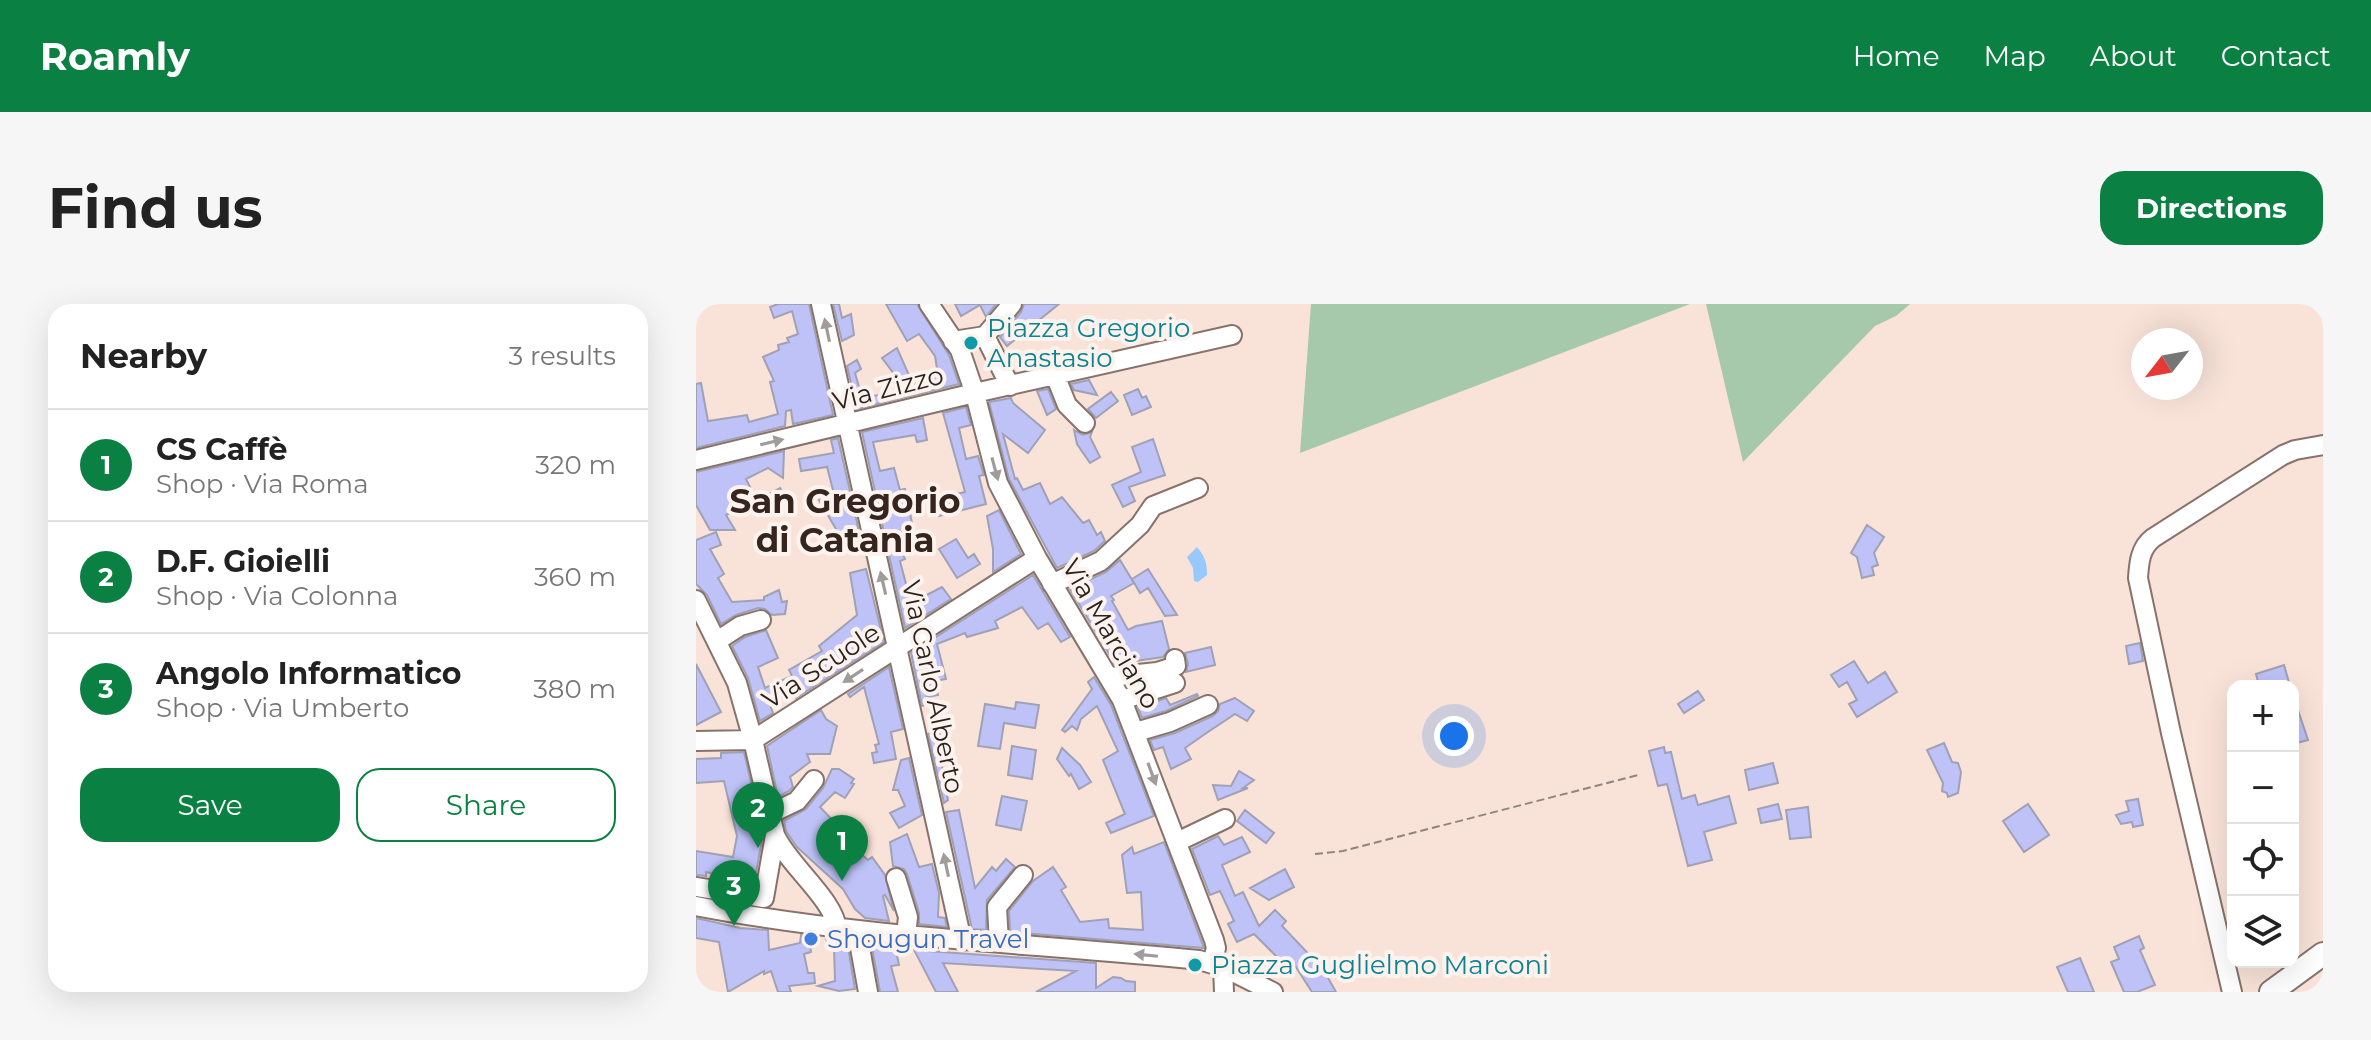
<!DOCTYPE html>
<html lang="en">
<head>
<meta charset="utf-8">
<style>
  :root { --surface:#fff; --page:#f6f6f6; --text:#222; --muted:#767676; --line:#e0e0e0; --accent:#0b8043 }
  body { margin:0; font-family:Montserrat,sans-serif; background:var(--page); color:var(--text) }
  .controls { position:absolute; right:24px; bottom:24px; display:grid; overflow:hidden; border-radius:16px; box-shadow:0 8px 32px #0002 }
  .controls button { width:72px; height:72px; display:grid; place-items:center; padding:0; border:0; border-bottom:2px solid var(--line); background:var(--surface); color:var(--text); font:40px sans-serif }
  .compass { position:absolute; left:1435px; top:24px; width:72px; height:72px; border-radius:50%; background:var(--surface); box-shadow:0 8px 32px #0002; rotate:239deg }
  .you { position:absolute; left:758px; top:432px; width:28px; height:28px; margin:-20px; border:6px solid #fff; border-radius:50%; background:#1a73e8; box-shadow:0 0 0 12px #1a73e833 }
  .badge { display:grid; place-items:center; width:52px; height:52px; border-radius:50%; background:var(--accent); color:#fff; font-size:26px; font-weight:700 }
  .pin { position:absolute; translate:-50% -66px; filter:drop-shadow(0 2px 4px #0008) }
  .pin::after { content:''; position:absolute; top:42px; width:28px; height:24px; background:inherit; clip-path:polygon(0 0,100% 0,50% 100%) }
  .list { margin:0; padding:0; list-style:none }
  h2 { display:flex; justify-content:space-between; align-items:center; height:104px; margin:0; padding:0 32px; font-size:34px }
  h2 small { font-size:26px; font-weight:400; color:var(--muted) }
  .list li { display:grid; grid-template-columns:52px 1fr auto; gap:24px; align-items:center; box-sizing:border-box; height:112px; padding:0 32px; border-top:2px solid var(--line) }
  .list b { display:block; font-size:30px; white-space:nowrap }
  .list p { margin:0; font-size:26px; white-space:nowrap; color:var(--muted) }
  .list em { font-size:26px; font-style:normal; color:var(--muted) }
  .actions { display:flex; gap:16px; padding:24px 32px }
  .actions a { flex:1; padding:18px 0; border:2px solid var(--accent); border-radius:24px; text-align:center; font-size:28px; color:var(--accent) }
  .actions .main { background:var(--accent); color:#fff }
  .icon { flex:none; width:44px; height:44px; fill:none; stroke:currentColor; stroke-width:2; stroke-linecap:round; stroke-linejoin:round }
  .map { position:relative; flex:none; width:1627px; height:688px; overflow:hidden; border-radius:24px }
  header { display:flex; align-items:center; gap:48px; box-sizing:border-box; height:112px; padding:0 40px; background:var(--accent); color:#fff }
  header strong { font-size:38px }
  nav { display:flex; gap:44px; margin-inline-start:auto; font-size:28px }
  .intro { display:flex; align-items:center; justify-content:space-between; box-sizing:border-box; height:192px; padding:0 48px }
  h1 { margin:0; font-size:56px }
  .button { padding:20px 36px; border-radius:24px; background:var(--accent); color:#fff; font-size:28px; font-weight:700 }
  main { display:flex; gap:48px; padding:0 48px }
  aside { flex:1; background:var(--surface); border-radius:24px; box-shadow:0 8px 32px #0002 }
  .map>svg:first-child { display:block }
</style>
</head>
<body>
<header>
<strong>Roamly</strong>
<nav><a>Home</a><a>Map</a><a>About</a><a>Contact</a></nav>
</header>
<div class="intro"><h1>Find us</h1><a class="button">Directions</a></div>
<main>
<aside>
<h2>Nearby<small>3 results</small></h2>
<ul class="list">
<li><span class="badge">1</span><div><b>CS Caffè</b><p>Shop · Via Roma</p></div><em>320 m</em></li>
<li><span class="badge">2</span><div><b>D.F. Gioielli</b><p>Shop · Via Colonna</p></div><em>360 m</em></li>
<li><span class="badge">3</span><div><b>Angolo Informatico</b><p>Shop · Via Umberto</p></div><em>380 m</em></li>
</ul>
<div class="actions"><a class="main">Save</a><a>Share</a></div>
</aside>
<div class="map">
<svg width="1627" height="688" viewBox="0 0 1627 688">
  <rect width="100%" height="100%" fill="#f9e3d9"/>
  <path fill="#a5c9aa" d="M615 0H994L604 149Z
    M1010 0H1214L1200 12 1179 22 1047 158Z"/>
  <path fill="#97c8fe" d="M501 243C509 253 511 258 511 271L502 278 498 277 497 264 491 253Z"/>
  <path fill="#bec2f7" stroke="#a0a1b5" stroke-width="2" d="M82 0H113L137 111 97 120 95 106 90 107 89 122 0 144V80L5 79 12 117 51 111 53 118 82 110 74 78 78 77 67 53 83 46 82 41 93 38 91 34 102 30 96 7 78 14 74 3Z
    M137 0H143L146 14 155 10 158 31 146 37Z
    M190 0H221L253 51 263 80 161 105 151 62 161 56 165 65 159 69 166 93 204 89 198 70 186 54 201 44 216 78 242 71 239 52 223 30 211 37Z
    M259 0H300L290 13 284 1 265 12Z
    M328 0H363L311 42 304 33 325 8Z
    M393 76 401 91 378 86 375 80Z
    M352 85 360 105 351 111 341 87Z
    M442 85 446 94 450 92 455 103 436 111 428 91Z
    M415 88 422 97 400 114 392 105Z
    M315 94 317 99 349 126 332 149 307 130 319 175 321 174 327 186 344 179 354 200 366 193 387 219 393 216 401 231 405 228 409 237 398 247 361 264 313 175 293 98Z
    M270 103 275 121 263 124 270 155 282 152 288 171 283 172 290 200 243 212 239 195 269 188 247 109Z
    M227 114 231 136 221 138 219 131 177 138 184 167 198 164 204 186 209 185 216 219 212 220 215 237 202 240 209 255 204 257 215 299 246 283 255 295 209 324 166 128Z
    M378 126 387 131 396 128 394 133 404 153 394 159 381 140Z
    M142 134 167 245 154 249 123 196 138 190 131 163 105 167 103 155 138 149 135 136Z
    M457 135 469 171 433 183 439 197 427 203 416 181 445 168 436 143Z
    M88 147 87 174 72 164 50 175 60 195 30 211 39 226H14L0 201V168Z
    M84 184 90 194 61 210 55 200Z
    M303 206 325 250 297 268V245L291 212Z
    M1171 221 1188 233 1178 249 1182 261 1176 263 1178 271 1166 274 1161 253 1155 249Z
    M20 228 25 241 14 245 28 270 22 274 36 298 68 296V293L83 286 86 298 91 297 89 310 76 311 69 305 62 304 40 311 25 320 11 291 0 280V236Z
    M260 235 272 254 278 250 284 260 261 274 243 245Z
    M424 256 438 279 415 292 418 296 416 297 432 326 440 322 466 317 473 345 467 353 419 360 374 285 410 268Z
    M170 265 188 338 100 394 98 389 73 398 77 409 64 417 52 374 36 342 49 333 70 326 82 354 62 363 69 384 96 372 93 366 126 347 123 342 161 311 154 269Z
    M452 265 473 298 481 311 469 312 452 284 444 289 436 275Z
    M337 271 374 333 365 338 352 319 342 325 326 303 299 317 302 324 271 333 269 329 241 340 250 375 239 377 242 391 231 393 233 400 226 402 215 349Z
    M1444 339 1447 357 1433 360 1430 342Z
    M515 343 519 361 490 368 492 360 489 349Z
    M1158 357 1172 379 1189 368 1201 388 1161 413 1153 400 1161 396 1151 378 1143 383 1135 371Z
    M0 360 25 408 0 421Z
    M1588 361 1594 382H1563L1560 370Z
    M193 363 207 425 195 428 200 455 178 459 176 449 181 448 179 441 183 440 168 383 154 393 152 390Z
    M398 373 415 401 458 512 415 529 410 519 429 510 407 456 422 447 401 402 385 415 381 426 376 422 369 428 366 426 396 385 392 378Z
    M1002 387 1008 396 988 409 982 400Z
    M501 390 502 392 470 407 446 414 442 404 470 394 474 401Z
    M539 394 558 407 551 417 539 410 509 430 489 444 495 455 475 465 467 443 458 446 454 436 479 429 517 412 522 407 524 400Z
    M1599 397 1612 436 1597 440V398Z
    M320 398 343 401 339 424 308 419 304 445 282 442 289 400 319 405Z
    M125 406 130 415 141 422 134 450H111L114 458 94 473 97 483 93 487 82 493 71 442Z
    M243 428 250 456 245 457 252 496 248 499 232 430Z
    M1248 439 1256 458 1262 459 1265 468 1262 489 1252 493 1251 489 1246 487 1247 479 1231 446Z
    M316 442 340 446 336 475 312 471Z
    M968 443 969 449 975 448 986 495 999 491 1002 501 1033 492 1040 519 1008 528 1016 556 992 562 971 480 962 482 953 447Z
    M366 444 384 461 395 478 383 485 375 470 373 472 361 455Z
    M48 448 67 531 58 579 10 568V572L0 571V547L37 553 41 532 28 477 0 479V455L25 454V449Z
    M213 454 226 511 203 524 194 509 209 502 202 486H197L205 456Z
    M1077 459 1082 479 1053 486 1049 466Z
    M136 465H143L158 475 155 479 158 480 149 494 139 488 124 503 157 538 155 541 172 556 176 553 189 571 198 607 189 591 187 592 193 617 169 614 159 605 147 585 101 543 90 527 88 517 110 505 127 484Z
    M543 467 558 476 547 484H552L522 496 517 481 535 482Z
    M306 492 331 497 325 526 300 521Z
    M1442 495 1447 521 1437 523 1436 518 1425 520 1420 511 1433 507 1430 497Z
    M1082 500 1086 515 1065 519 1062 505Z
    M1332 500 1353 531 1328 548 1307 517Z
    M1112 503 1115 533 1094 535 1090 506Z
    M263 506 279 584 296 563 300 567 310 555 319 563 291 596 290 626 276 625 250 508Z
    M549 506 578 529 570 539 541 517Z
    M211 530 223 563 236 560 243 589 242 613 249 614 251 623 223 620V609L211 570 208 565 197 562 194 538Z
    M522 532 528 541 546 533 554 548 526 561 539 592 547 588 563 622 579 606 590 617 586 622 627 665 640 688H616L596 657 584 656 558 630 541 638 532 620 538 617 524 587 514 591 496 545Z
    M468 538 508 644 314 628 313 607 337 577 357 563 370 583 365 586 384 618 412 615 413 624 447 626 445 588 431 589 426 551 436 543 438 550Z
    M589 565 598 583 573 596 554 584Z
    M0 614 44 624 72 626 73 646 104 639 105 631 113 632 115 648 108 650 112 669H118L119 679 93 682 95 688H82L75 667 68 670V667L32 688 23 638 0 634Z
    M1443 632 1448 644 1444 646 1459 681 1441 688H1428L1415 658 1423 655 1418 643Z
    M130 634 151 637 159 685 143 687 122 682 139 677 138 643 133 644Z
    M190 641 199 642 203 661 195 662 202 688H184L176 644Z
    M218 646 400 659V684L417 673 425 674 430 677 439 678V688H340L380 667 247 659 262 688H240Z
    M1384 654 1398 688H1372L1361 663Z"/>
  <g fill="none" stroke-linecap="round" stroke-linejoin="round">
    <defs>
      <path id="minor" d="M125 0 266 637
        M233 0 264 46 279 90 302 179 341 254 426 396 518 636 520 644 516 659
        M289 32 316 0
        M257 37 289 32 314 82
        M359 71 371 101 389 119
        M0 156 270 91 536 31
        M356 280 405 257 444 221 457 202 502 184
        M0 296 41 379 57 436 79 531C93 562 138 595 141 625
        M21 337 44 322 65 316
        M414 373 461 368 480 362 479 355
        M426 396 479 379
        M440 428 474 418 512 401
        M0 437 57 436 341 254
        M74 510 101 497 118 476
        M481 538 529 515
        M200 574 212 613 210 632
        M0 583 68 594 79 531
        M0 602C166 634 335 639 503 656L527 663 577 688
        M161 627 172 688
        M303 639 301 603 327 571
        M527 663 528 688
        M1536 688 1475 429 1442 274C1443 259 1444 244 1457 234L1587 151 1599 146 1627 141"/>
      <path id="major" d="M1575 688 1627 650"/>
    </defs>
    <use href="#minor" stroke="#87736b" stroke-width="22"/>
    <use href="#major" stroke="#87736b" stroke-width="26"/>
    <path stroke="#92837c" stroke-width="2" stroke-dasharray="8 4" stroke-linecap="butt" d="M619 550 647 547 942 471"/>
    <use href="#minor" stroke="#fff" stroke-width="18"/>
    <use href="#major" stroke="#fff" stroke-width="22"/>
  </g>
  <defs><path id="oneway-solid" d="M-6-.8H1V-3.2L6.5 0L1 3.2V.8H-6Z" transform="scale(2)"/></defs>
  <g fill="#9f9c9a">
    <use href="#oneway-solid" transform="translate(131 26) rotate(-102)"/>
    <use href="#oneway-solid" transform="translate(76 138) rotate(-13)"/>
    <use href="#oneway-solid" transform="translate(299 165) rotate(75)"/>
    <use href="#oneway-solid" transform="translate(187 279) rotate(-103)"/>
    <use href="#oneway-solid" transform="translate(157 372) rotate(147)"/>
    <use href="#oneway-solid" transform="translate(456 470) rotate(70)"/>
    <use href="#oneway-solid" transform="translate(250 561) rotate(-102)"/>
    <use href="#oneway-solid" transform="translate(450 651) rotate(-174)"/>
  </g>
  <g fill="#0f9aa8" stroke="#fcf3ef" stroke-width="3">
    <circle cx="275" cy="39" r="8"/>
    <circle cx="499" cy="661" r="8"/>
  </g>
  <circle fill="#3f7fe0" stroke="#fcf3ef" stroke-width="3" cx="115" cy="635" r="8"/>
  <g text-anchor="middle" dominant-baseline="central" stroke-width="8" stroke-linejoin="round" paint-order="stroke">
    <g font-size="26" fill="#0d838f" stroke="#fcf3ef" text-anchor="start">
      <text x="291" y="24">Piazza Gregorio<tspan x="291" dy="30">Anastasio</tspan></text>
      <text x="515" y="661">Piazza Guglielmo Marconi</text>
    </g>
    <g font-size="26" fill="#2a221e" stroke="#fcf3ef">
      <text transform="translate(192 84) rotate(-14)">Via Zizzo</text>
      <text transform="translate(415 330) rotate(60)">Via Marciano</text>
      <text transform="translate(125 362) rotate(-33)">Via Scuole</text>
      <text transform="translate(237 383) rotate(78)">Via Carlo Alberto</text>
    </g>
    <g font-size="26" fill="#366cbe" stroke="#fcf3ef" text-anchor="start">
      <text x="131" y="635">Shougun Travel</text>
    </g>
    <g font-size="34" font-weight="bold" fill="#35251e" stroke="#fcf3ef">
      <text x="149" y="197">San Gregorio<tspan x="149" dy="39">di Catania</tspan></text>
    </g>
  </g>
</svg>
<div class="controls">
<button>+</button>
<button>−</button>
<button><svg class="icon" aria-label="locate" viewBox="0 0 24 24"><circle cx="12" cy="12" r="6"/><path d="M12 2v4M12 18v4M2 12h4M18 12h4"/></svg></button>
<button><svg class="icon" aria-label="layers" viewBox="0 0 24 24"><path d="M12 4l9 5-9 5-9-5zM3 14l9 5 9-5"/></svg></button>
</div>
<svg class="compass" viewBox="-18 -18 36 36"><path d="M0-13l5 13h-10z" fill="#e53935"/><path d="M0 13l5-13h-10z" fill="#767676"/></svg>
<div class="you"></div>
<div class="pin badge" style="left:146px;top:577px">1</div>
<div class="pin badge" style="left:62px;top:544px">2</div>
<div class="pin badge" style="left:38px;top:622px">3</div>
</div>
</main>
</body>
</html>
